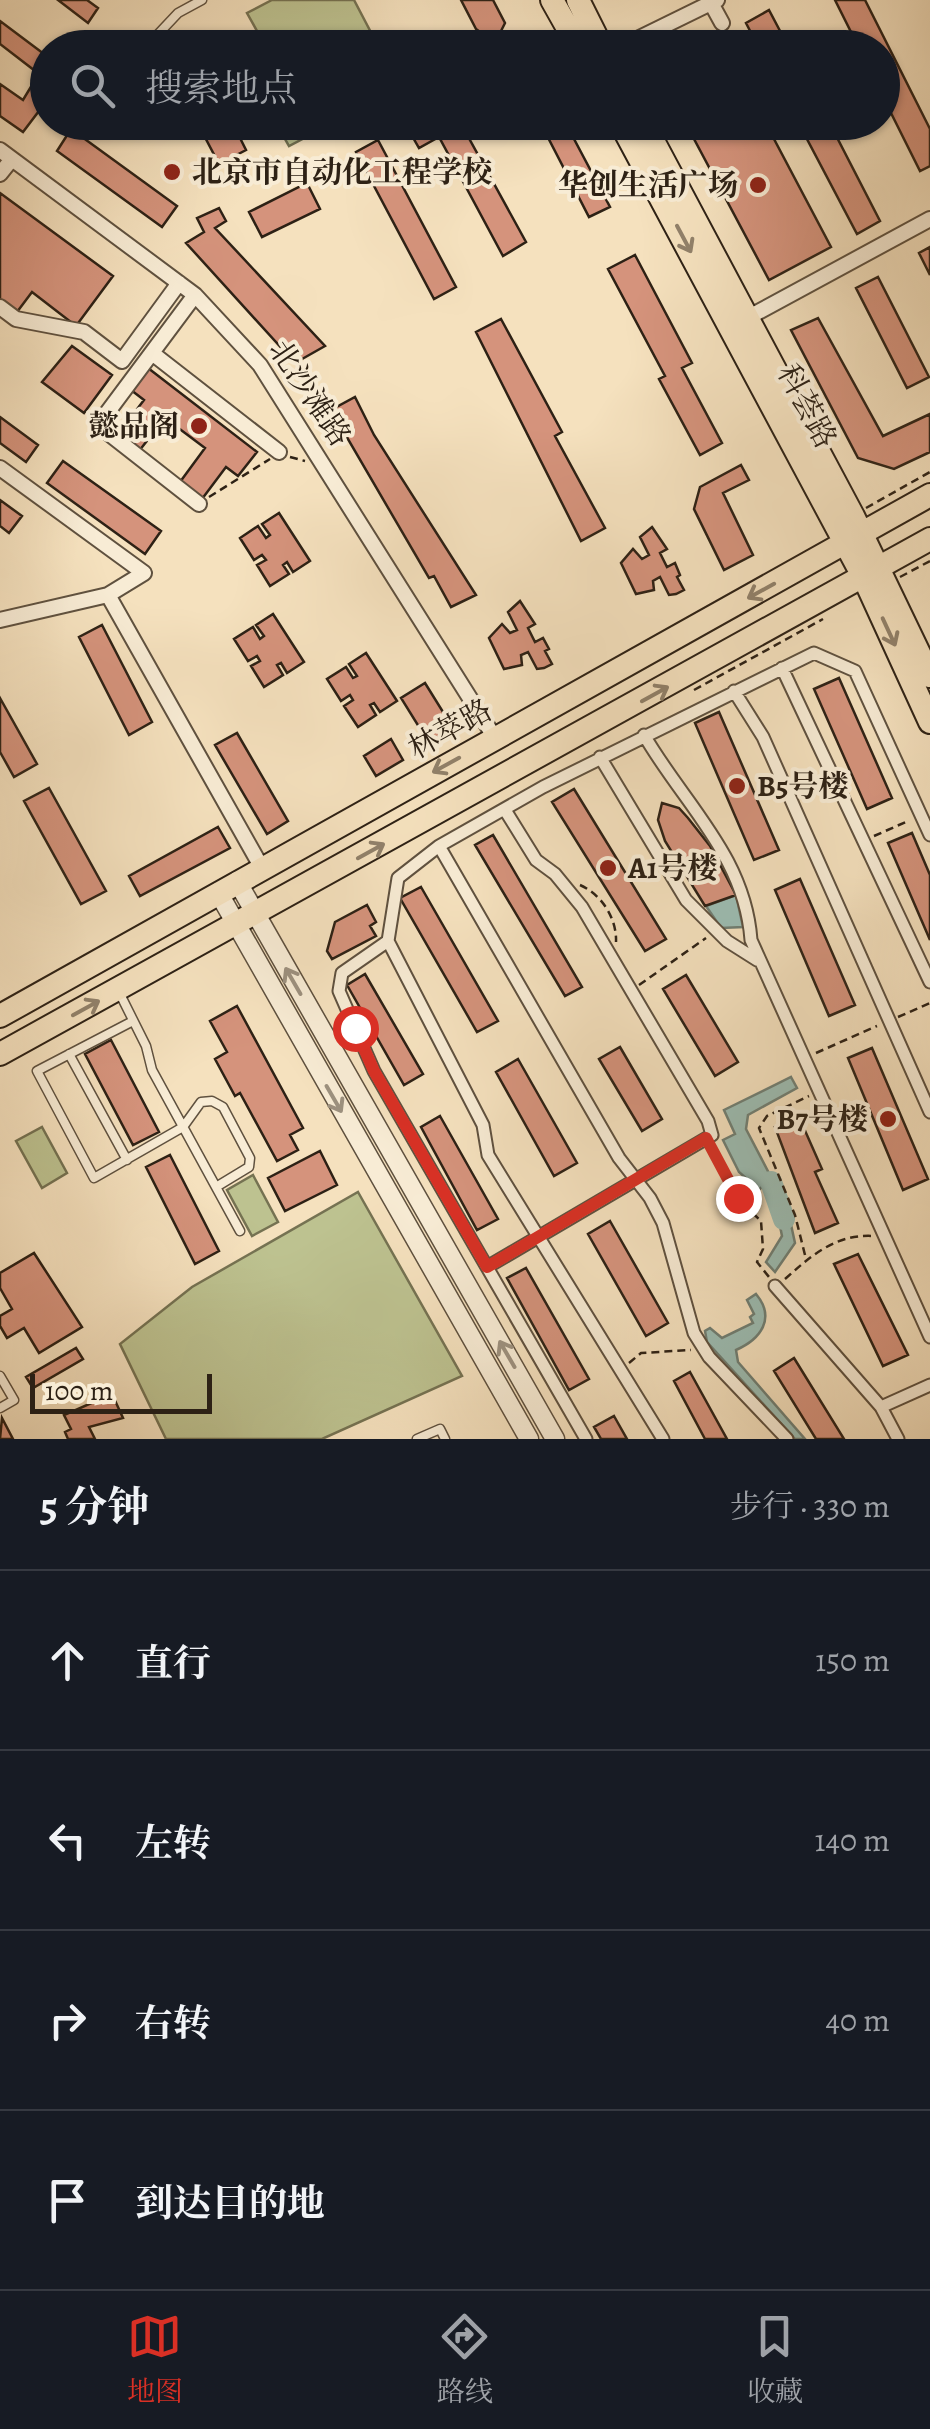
<!DOCTYPE html>
<html lang="zh">
<head>
<meta charset="utf-8">
<style>
  :root { --surface:#171b24; --page:#242831; --text:#f1f3f6; --muted:#9ea1a6; --line:#363941; --accent:#d93025 }
  body { margin:0; font-family:Alegreya,"Noto Serif SC",serif; background:var(--page); color:var(--text) }
  .scale { position:absolute; left:30px; bottom:25px; width:182px; box-sizing:border-box; padding-left:10px; border:5px solid #2d2115; border-top:0; font-size:28px; line-height:35px; white-space:nowrap; color:#2d2115; -webkit-text-stroke:8px #f8ecd5; paint-order:stroke }
  .stop { position:absolute; width:30px; height:30px; margin:-22px; border:8px solid #d93025; border-radius:50%; background:#fff }
  .stop.end { background:#d93025; border-color:#fff; box-shadow:0 2px 10px #0008 }
  .list { margin:0; padding:0; list-style:none }
  h2 { display:flex; justify-content:space-between; align-items:center; height:130px; margin:0; padding:0 40px; font-size:42px }
  h2 small { font-size:32px; font-weight:400; color:var(--muted) }
  .list li { display:grid; grid-template-columns:65px 1fr auto; gap:30px; align-items:center; box-sizing:border-box; height:180px; padding:0 40px; border-top:2px solid var(--line) }
  .list b { display:block; font-size:38px; white-space:nowrap }
  .list em { font-size:32px; font-style:normal; color:var(--muted) }
  .icon { flex:none; width:55px; height:55px; fill:none; stroke:currentColor; stroke-width:2; stroke-linecap:round; stroke-linejoin:round }
  .map { position:relative; flex:none; width:930px; height:1439px; overflow:hidden }
  .search { position:absolute; background:var(--surface); box-shadow:0 2px 8px #0004; left:30px; right:30px; top:30px; height:110px; display:flex; align-items:center; gap:25px; box-sizing:border-box; padding:0 35px; border-radius:55px; color:var(--muted); font-size:38px }
  .sheet { height:850px; background:var(--surface) }
  nav { display:flex; justify-content:space-around; align-items:center; box-sizing:border-box; height:140px; border-top:2px solid var(--line); background:var(--surface); font-size:28px; color:var(--muted) }
  nav a { display:grid; justify-items:center; gap:5px }
  nav .on { color:var(--accent) }
  .map>svg:first-child { display:block }
</style>
</head>
<body>
<div class="map">
<svg width="930" height="1439" viewBox="0 0 930 1439">
  <rect width="100%" height="100%" fill="#f5e1be"/>
  <filter id="stains"><feTurbulence type="fractalNoise" baseFrequency=".002" numOctaves="4"/><feColorMatrix values="0 0 0 0 .2 0 0 0 0 .09 0 0 0 0 .02 0 0 0 .5 -.17"/></filter>
  <radialGradient id="worn" r=".72"><stop offset=".6" stop-color="#630" stop-opacity="0"/><stop offset="1" stop-color="#630" stop-opacity=".3"/></radialGradient>
  <path fill="#bdc290" stroke="#757252" stroke-width="2.5" d="M272 0H354L376 42 366 48 266 47 247 13Z
    M276 123H333L289 146Z
    M42 1127 67 1173 42 1188 16 1141Z
    M253 1175 278 1222 252 1236 227 1190Z
    M358 1192 462 1376 322 1439H166L120 1344 192 1287Z"/>
  <path fill="#9cbdb3" stroke="#707f74" stroke-width="2.5" d="M736 895 743 927 721 928 706 906Z
    M791 1077 797 1088 748 1115 746 1129 771 1177 759 1190 739 1172 723 1140 735 1134 724 1110Z
    M790 1220 795 1243 775 1272 766 1262 782 1236 779 1221Z
    M756 1294C776 1318 761 1339 736 1350L738 1362 805 1439H795L707 1342 705 1331 710 1328 722 1338 753 1323 750 1317 754 1314 747 1300Z"/>
  <g fill="none" stroke-linecap="round" stroke-linejoin="round">
    <path stroke="#9cbdb3" stroke-width="22" d="M771 1182 784 1219"/>
  </g>
  <path fill="#d5937c" stroke="#2d2115" stroke-width="2.5" d="M58 0H87L98 8 88 23Z
    M461 0H493L505 23 501 31 484 35 476 29Z
    M835 0H865L930 129V166L920 171 882 95V48H859Z
    M769 10 789 48H759L746 23Z
    M0 21 48 57 43 77 0 44Z
    M720 37 726 48H700Z
    M35 80 48 89V99L23 132 0 116V84L23 100Z
    M197 122H232L246 150 219 164Z
    M415 122H460L526 242 503 256 439 137 419 148 407 127Z
    M540 122H565L610 207 589 217Z
    M685 122H765L831 247 769 280Z
    M798 122H829L880 221 857 234Z
    M71 129 177 206 162 227 57 151Z
    M378 140 456 287 434 299 356 152Z
    M307 183 320 209 262 237 249 212Z
    M0 193 113 276 76 326 32 292 14 316 0 305Z
    M219 208 226 221 215 228 325 346 295 363 186 243 204 232 197 218Z
    M930 247V275L919 253Z
    M635 255 692 363 682 368 722 443 700 455 659 379 665 376 608 269Z
    M878 277 929 377 907 388 856 288Z
    M818 318 883 436 930 414V452L894 469 858 458 791 330Z
    M501 319 562 432 555 436 605 528 581 541 476 332Z
    M72 346 112 375 84 413 42 382Z
    M148 368 257 452 238 476 226 467 202 499 180 482 205 448 165 418 139 451 118 434 144 400 131 390Z
    M355 397 374 435 476 595 451 607 434 576 429 578 331 410Z
    M0 417 38 445 26 462 0 443Z
    M63 461 161 531 145 554 47 483Z
    M741 465 749 480 723 493 753 555 724 570 694 509 700 487Z
    M0 500 22 516 9 533 0 526Z
    M279 513 310 561 293 572 287 562 283 565 289 574 270 586 257 565 266 560 262 555 254 560 240 538 258 526 266 538 270 535 262 524Z
    M652 527 667 549 660 553 667 567 675 563 680 575 677 577 684 590 676 594 669 595 660 577 653 581 654 590 636 594 621 563 633 549 642 559 649 555 640 537Z
    M520 601 535 624 528 628 535 642 543 638 549 649 545 651 552 664 544 668 537 669 528 652 521 655 522 665 504 669 489 638 502 624 510 633 517 630 508 612Z
    M273 614 304 662 287 673 281 663 277 665 283 675 264 687 251 666 260 661 257 656 248 661 234 639 253 627 260 639 264 636 256 625Z
    M102 625 152 722 129 735 79 637Z
    M366 653 397 701 380 712 374 703 370 705 376 715 358 727 344 706 353 700 350 695 341 701 327 679 346 667 353 678 357 676 349 664Z
    M839 678 892 798 867 809 814 689Z
    M425 683 453 728 429 743 401 698Z
    M0 698 37 764 14 777 0 752Z
    M719 712 779 850 754 860 695 723Z
    M237 733 288 821 267 834 215 745Z
    M391 739 403 760 376 776 364 756Z
    M49 788 106 891 81 904 24 801Z
    M574 789 666 939 645 951 552 802Z
    M662 803 679 808 688 818 710 846 736 895 705 906 665 841 658 820Z
    M218 827 230 848 140 896 129 876Z
    M912 833 930 875V940L888 843Z
    M493 835 582 987 565 996 475 845Z
    M800 879 855 1005 829 1016 775 890Z
    M421 887 498 1021 477 1032 400 898Z
    M367 905 376 922 370 926 376 936 332 959 327 951 335 922Z
    M365 974 423 1074 404 1085 347 985Z
    M686 975 738 1062 715 1076 663 989Z
    M237 1006 303 1128 290 1135 298 1150 277 1161 240 1093 235 1096 215 1059 227 1052 210 1021Z
    M111 1040 159 1132 133 1145 85 1054Z
    M620 1047 662 1119 642 1131 599 1059Z
    M872 1048 928 1179 903 1190 848 1058Z
    M518 1059 577 1163 554 1176 496 1072Z
    M440 1116 498 1219 477 1230 421 1127Z
    M799 1117 822 1169 815 1172 838 1223 815 1233 775 1127Z
    M320 1151 337 1185 285 1211 268 1178Z
    M170 1155 219 1251 195 1264 146 1167Z
    M610 1221 668 1323 646 1336 588 1234Z
    M34 1253 82 1327 39 1353 24 1328 7 1338 0 1326V1316L12 1309 0 1288V1273Z
    M858 1254 908 1355 883 1366 834 1264Z
    M526 1268 589 1379 569 1390 507 1278Z
    M76 1348 83 1359 33 1388 26 1377Z
    M794 1358 844 1439H816L774 1371Z
    M690 1372 727 1439H705L674 1381Z
    M112 1394 123 1418 89 1427 95 1439H68L65 1432 71 1429 64 1415Z
    M614 1416 627 1439H601L594 1427Z
    M2 1418 13 1439H0Z"/>
  <g fill="none" stroke-linecap="round" stroke-linejoin="round">
    <defs>
      <path id="service" d="M145 48 178 13 202 0
        M89 123V122
        M120 994 146 1046 152 1070 240 1231
        M133 1021 37 1071 94 1178 183 1127 201 1102 212 1101 223 1107 250 1158 249 1167 216 1187
        M69 1054 127 1160
        M0 1376 14 1400 0 1408
        M417 1439 440 1429 445 1439"/>
      <path id="pedestrian" d="M782 668 930 982
        M734 691 763 737 930 1112
        M644 735C684 804 745 856 751 940L930 1337
        M600 757 686 900 727 941 757 960
        M439 846 619 1158 650 1198 663 1223 694 1333 709 1357 787 1439
        M388 941 483 1125 488 1155 663 1439
        M487 1267 712 1135 708 1121 582 907 555 874 536 860 505 810
        M775 1286 881 1407 898 1439
        M881 1407 930 1385
        M586 1439 374 1071 339 991 342 973 388 941 398 878 439 846 543 787 814 653 855 671 930 835"/>
      <path id="minor" d="M711 3 722 23
        M619 48 717 0
        M0 150 195 295 260 365 495 738
        M0 174 12 159
        M195 295 98 425 199 504
        M0 307 16 319 84 332 122 361 179 283
        M749 317 930 219
        M152 353 279 452
        M0 468 144 573 108 595 0 620
        M108 595 262 868"/>
      <path id="tertiary" d="M237 881 555 1439
        M218 892 529 1439"/>
      <path id="primary" d="M552 0 579 48
        M578 0 602 48
        M620 122 864 578 930 722
        M643 122 853 516 930 676
        M0 1016 930 495
        M0 1054 930 539"/>
    </defs>
    <use href="#service" stroke="#5f513f" stroke-width="11"/>
    <use href="#pedestrian" stroke="#5f513f" stroke-width="15"/>
    <use href="#minor" stroke="#5f513f" stroke-width="18"/>
    <use href="#tertiary" stroke="#5f513f" stroke-width="21"/>
    <use href="#primary" stroke="#2d2115" stroke-width="26"/>
    <path stroke="#2d2115" stroke-width="2.5" stroke-dasharray="8 5" stroke-linecap="butt" d="M290 457 305 461
      M209 497 270 459
      M866 508 930 472
      M900 577 930 561
      M694 690 823 619
      M874 836 908 821
      M580 885C601 894 617 918 616 942
      M639 985 706 938
      M898 1017 930 1003
      M816 1053 877 1026
      M711 1148 738 1199 761 1221 763 1249 757 1262 769 1277
      M805 1255 795 1215 759 1128 767 1116 809 1096
      M785 1279C811 1256 835 1234 873 1236
      M629 1363 641 1353 691 1350"/>
    <use href="#service" stroke="#f8ecd5" stroke-width="8"/>
    <use href="#pedestrian" stroke="#f8ecd5" stroke-width="11"/>
    <use href="#minor" stroke="#f8ecd5" stroke-width="14"/>
    <use href="#tertiary" stroke="#f8ecd5" stroke-width="18"/>
    <use href="#primary" stroke="#f5e1be" stroke-width="22"/>
  </g>
  <defs><path id="oneway-shaft" d="M-6 0H5M1.5-3L5.5 0L1.5 3" fill="none" stroke-width="1.6" stroke-linecap="round" stroke-linejoin="round" transform="scale(2.5)"/></defs>
  <g stroke="#91816a">
    <use href="#oneway-shaft" transform="translate(684 239) rotate(62)"/>
    <use href="#oneway-shaft" transform="translate(761 591) rotate(151)"/>
    <use href="#oneway-shaft" transform="translate(889 632) rotate(65)"/>
    <use href="#oneway-shaft" transform="translate(655 694) rotate(-29)"/>
    <use href="#oneway-shaft" transform="translate(446 765) rotate(151)"/>
    <use href="#oneway-shaft" transform="translate(371 851) rotate(-29)"/>
    <use href="#oneway-shaft" transform="translate(86 1008) rotate(-29)"/>
  </g>
  <g stroke="#9d917f">
    <use href="#oneway-shaft" transform="translate(293 981) rotate(-120)"/>
    <use href="#oneway-shaft" transform="translate(334 1099) rotate(60)"/>
    <use href="#oneway-shaft" transform="translate(507 1354) rotate(-120)"/>
  </g>
  <g fill="none" stroke-linecap="round" stroke-linejoin="round">
    <path stroke="#d93025" stroke-width="12" d="M355 1028 374 1071 487 1267 706 1138 738 1198"/>
  </g>
  <g fill="#8f2418" stroke="#f8ecd5" stroke-width="4">
    <circle cx="172" cy="172" r="10"/>
    <circle cx="758" cy="185" r="10"/>
    <circle cx="199" cy="426" r="10"/>
    <circle cx="737" cy="786" r="10"/>
    <circle cx="608" cy="868" r="10"/>
    <circle cx="888" cy="1119" r="10"/>
  </g>
  <g text-anchor="middle" dominant-baseline="central" stroke-width="8" stroke-linejoin="round" paint-order="stroke">
    <g font-size="30" font-weight="bold" fill="#2d2115" stroke="#f8ecd5" text-anchor="start">
      <text x="192" y="172">北京市自动化工程学校</text>
      <text x="738" y="185" text-anchor="end">华创生活广场</text>
      <text x="179" y="426" text-anchor="end">懿品阁</text>
      <text x="757" y="786">B5号楼</text>
      <text x="628" y="868">A1号楼</text>
      <text x="868" y="1119" text-anchor="end">B7号楼</text>
    </g>
    <g font-size="30" fill="#2d2115" stroke="#f8ecd5">
      <text transform="translate(310 393) rotate(56)">北沙滩路</text>
      <text transform="translate(807 406) rotate(62)">科荟路</text>
      <text transform="translate(450 729) rotate(-29)">林萃路</text>
    </g>
  </g>
  <rect width="100%" height="100%" filter="url(#stains)"/>
  <rect width="100%" height="100%" fill="url(#worn)"/>
</svg>
<div class="scale">100 m</div>
<div class="stop" style="left:355px;top:1028px"></div>
<div class="stop end" style="left:738px;top:1198px"></div>
<div class="search"><svg class="icon" aria-label="search" viewBox="0 0 24 24"><circle cx="10" cy="10" r="6"/><path d="M15 15l6 6"/></svg>搜索地点</div>
</div>
<section class="sheet">
<h2>5 分钟<small>步行 · 330 m</small></h2>
<ul class="list">
<li><svg class="icon" aria-label="ahead" viewBox="0 0 24 24"><path d="M12 20V5M6 11l6-6 6 6"/></svg><div><b>直行</b></div><em>150 m</em></li>
<li><svg class="icon" aria-label="left" viewBox="0 0 24 24"><path d="M17 20v-9H6M10 6l-5 5 5 5"/></svg><div><b>左转</b></div><em>140 m</em></li>
<li><svg class="icon" aria-label="right" viewBox="0 0 24 24"><path d="M7 20v-9h11M14 6l5 5-5 5"/></svg><div><b>右转</b></div><em>40 m</em></li>
<li><svg class="icon" aria-label="arrive" viewBox="0 0 24 24"><path d="M6 21V4h12l-3 4 3 4H6"/></svg><div><b>到达目的地</b></div></li>
</ul>
</section>
<nav>
<a class="on"><svg class="icon" aria-label="map" viewBox="0 0 24 24"><path d="M3 6l6-2 6 2 6-2v14l-6 2-6-2-6 2zM9 4v14M15 6v14"/></svg>地图</a>
<a><svg class="icon" aria-label="directions" viewBox="0 0 24 24"><path d="M12 3l9 9-9 9-9-9zM9 14v-3h6M13 9l2 2-2 2"/></svg>路线</a>
<a><svg class="icon" aria-label="saved" viewBox="0 0 24 24"><path d="M7 4h10v16l-5-4-5 4z"/></svg>收藏</a>
</nav>
</body>
</html>
